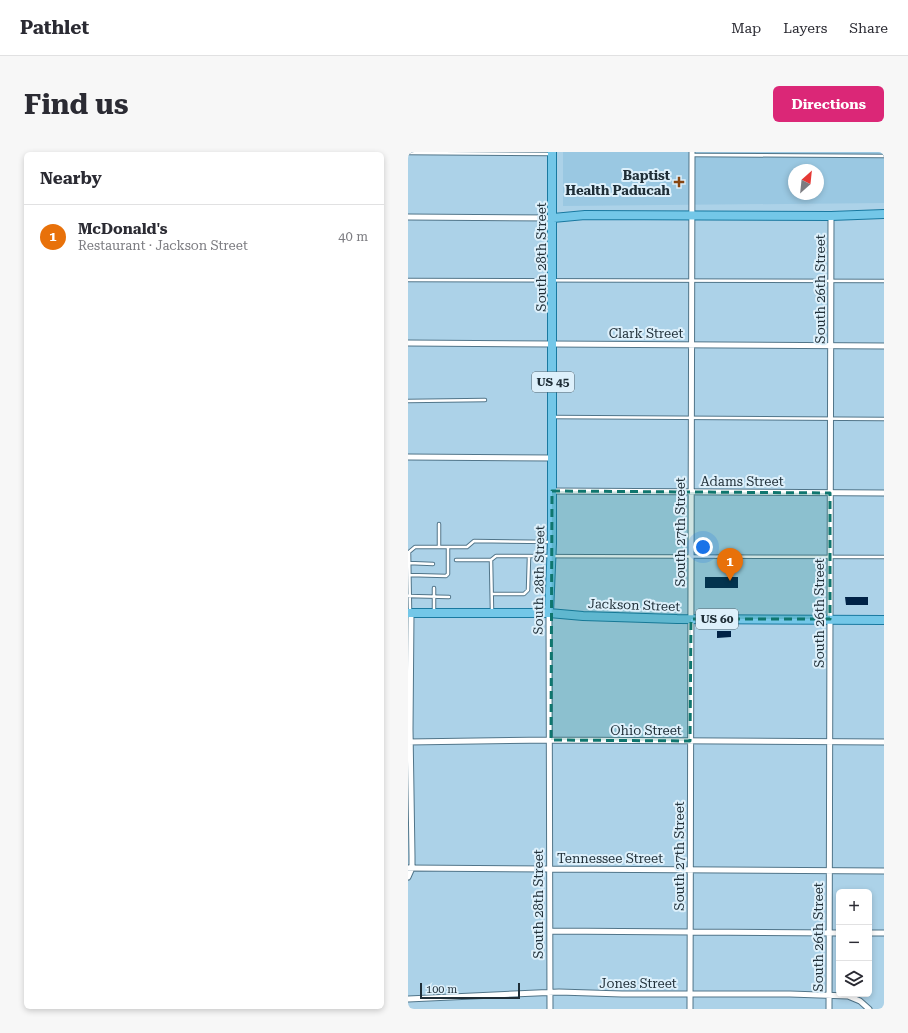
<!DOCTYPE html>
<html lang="en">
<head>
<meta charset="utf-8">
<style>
  :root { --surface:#fff; --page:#f7f7f7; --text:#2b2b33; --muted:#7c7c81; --line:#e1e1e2; --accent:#db2777 }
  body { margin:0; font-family:"Roboto Serif",serif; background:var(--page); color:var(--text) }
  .controls { position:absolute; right:12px; bottom:12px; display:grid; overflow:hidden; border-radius:6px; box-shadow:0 2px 6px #0003 }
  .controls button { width:36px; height:36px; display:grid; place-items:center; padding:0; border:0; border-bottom:1px solid var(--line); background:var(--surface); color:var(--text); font:20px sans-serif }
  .compass { position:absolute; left:380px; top:12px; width:36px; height:36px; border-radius:50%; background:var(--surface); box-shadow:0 2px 6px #0003; rotate:27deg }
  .scale { position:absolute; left:12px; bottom:10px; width:100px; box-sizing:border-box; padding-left:4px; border:2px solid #1f2e37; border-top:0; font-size:11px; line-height:14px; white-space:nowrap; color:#1f2e37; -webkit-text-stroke:3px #ddf0fb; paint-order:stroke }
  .you { position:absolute; left:295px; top:395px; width:14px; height:14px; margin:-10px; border:3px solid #fff; border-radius:50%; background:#1a73e8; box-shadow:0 0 0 6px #1a73e833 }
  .badge { display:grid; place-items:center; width:26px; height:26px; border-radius:50%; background:var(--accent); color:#fff; font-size:13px; font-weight:700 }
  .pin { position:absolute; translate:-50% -33px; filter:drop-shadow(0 1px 2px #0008) }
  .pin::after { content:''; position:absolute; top:21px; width:14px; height:12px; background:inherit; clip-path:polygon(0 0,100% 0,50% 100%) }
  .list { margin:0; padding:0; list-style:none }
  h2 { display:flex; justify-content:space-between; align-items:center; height:52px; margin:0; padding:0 16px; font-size:17px }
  h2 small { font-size:13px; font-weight:400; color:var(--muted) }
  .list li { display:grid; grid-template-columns:26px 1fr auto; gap:12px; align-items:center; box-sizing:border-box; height:64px; padding:0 16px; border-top:1px solid var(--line) }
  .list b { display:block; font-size:15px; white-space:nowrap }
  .list p { margin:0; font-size:13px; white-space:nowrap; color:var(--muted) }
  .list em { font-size:13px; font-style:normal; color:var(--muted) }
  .icon { flex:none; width:22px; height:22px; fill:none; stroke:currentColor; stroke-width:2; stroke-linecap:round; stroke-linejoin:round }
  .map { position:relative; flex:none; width:476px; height:857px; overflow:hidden; border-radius:6px }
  header { display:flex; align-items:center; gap:24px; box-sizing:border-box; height:56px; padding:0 20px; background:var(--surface); border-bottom:1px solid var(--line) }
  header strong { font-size:19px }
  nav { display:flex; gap:22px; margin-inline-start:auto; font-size:14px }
  .intro { display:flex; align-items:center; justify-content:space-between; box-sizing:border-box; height:96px; padding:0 24px }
  h1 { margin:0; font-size:28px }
  .button { padding:10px 18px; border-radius:6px; background:var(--accent); color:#fff; font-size:14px; font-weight:700 }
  main { display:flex; gap:24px; padding:0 24px }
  aside { flex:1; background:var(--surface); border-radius:6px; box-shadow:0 2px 6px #0003 }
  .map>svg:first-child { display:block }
</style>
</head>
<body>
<header>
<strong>Pathlet</strong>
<nav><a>Map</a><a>Layers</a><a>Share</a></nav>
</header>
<div class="intro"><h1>Find us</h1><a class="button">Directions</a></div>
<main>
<aside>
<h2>Nearby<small></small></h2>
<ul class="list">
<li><span class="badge" style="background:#e8710a">1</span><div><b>McDonald's</b><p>Restaurant · Jackson Street</p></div><em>40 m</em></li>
</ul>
</aside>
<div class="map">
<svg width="476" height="857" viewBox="0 0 476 857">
  <rect width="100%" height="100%" fill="#acd2e8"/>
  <path fill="#9ac8e2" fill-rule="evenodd" d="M155 0H476V51L155 54ZM386 18H410V42H386Z"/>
  <path fill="#002246" d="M297 425H330V436H297Z
    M437 445H460V453H438Z
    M309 479H323V485L309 486Z"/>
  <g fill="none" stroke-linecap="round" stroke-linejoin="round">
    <defs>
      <path id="lane" d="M0 1 143 2
        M284 3 476 4
        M0 128 476 129
        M0 249 77 248
        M145 265 476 267
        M31 372V395
        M1 400 7 395H59L66 389 143 390
        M1 400 2 459
        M48 408H83L88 404 476 405
        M83 408 84 459
        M1 411 25 412
        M2 423 38 424 40 422V395
        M26 436V459
        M84 442H116L120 438 121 405
        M0 444 41 445"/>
      <path id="street" d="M0 65 145 66
        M0 191 476 194
        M0 305 144 306
        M144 339 476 341
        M141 461 142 857
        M0 590 143 588 476 590
        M0 716 476 719
        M0 725 4 716V704L2 577 3 461
        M142 779 431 781
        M461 781H476
        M0 847 151 840 214 842H382L440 844 452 849 461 857
        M282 857 284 0
        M421 857 423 64"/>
      <path id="primary" d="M145 66 177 63 423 64 476 62
        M0 461H141L175 464 269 467 476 468
        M141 461 144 391V0"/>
    </defs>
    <use href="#lane" stroke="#517589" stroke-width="4.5"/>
    <use href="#street" stroke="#517589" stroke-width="7"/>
    <use href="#primary" stroke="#1979a0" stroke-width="10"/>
    <use href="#lane" stroke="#fff" stroke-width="2.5"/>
    <use href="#street" stroke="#fff" stroke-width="5"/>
    <use href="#primary" stroke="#73c7e8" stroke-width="8"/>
  </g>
  <path fill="#0f766e" fill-opacity="0.2" stroke="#0f766e" stroke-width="3" stroke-dasharray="8 5" stroke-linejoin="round" d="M144 339 422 341V467H283L282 589 143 588Z"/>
  <path fill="#874612" stroke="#ddf0fb" stroke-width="1.5" d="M269 24h4v4h4v4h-4v4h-4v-4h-4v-4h4z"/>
  <g text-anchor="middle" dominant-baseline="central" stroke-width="4" stroke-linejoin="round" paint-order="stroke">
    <g fill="#ddf0fb" stroke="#586872" stroke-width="1">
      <rect x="124" y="220" width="42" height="20" rx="3"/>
      <rect x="288" y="457" width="42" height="20" rx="3"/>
    </g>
    <g font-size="12" font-weight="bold" fill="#1f2e37">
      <text x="145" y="230">US 45</text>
      <text x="309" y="467">US 60</text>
    </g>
    <g font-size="13" font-weight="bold" fill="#1f2e37" stroke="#ddf0fb" text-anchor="end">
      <text x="262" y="23">Baptist<tspan x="262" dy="15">Health Paducah</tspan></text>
    </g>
    <g font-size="13" fill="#1f2e37" stroke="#ddf0fb">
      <text transform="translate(133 105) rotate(-90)">South 28th Street</text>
      <text transform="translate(412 137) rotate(-90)">South 26th Street</text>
      <text x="238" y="181">Clark Street</text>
      <text x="334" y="329">Adams Street</text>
      <text transform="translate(272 380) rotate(-90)">South 27th Street</text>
      <text transform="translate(131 428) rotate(-89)">South 28th Street</text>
      <text transform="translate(226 453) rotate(2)">Jackson Street</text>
      <text transform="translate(411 461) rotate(-90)">South 26th Street</text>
      <text x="238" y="578">Ohio Street</text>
      <text transform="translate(271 704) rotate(-90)">South 27th Street</text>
      <text x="202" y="706">Tennessee Street</text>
      <text transform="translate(130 752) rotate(-90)">South 28th Street</text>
      <text transform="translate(410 785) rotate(-90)">South 26th Street</text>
      <text x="230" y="831">Jones Street</text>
    </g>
  </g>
</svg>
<div class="controls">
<button>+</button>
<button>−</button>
<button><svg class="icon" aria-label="layers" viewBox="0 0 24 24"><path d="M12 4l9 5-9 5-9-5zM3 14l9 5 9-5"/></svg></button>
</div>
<svg class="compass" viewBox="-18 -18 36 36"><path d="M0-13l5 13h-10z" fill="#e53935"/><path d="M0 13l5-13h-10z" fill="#7c7c81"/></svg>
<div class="scale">100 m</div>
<div class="you"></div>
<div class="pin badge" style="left:322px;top:429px;background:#e8710a">1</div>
</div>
</main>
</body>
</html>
